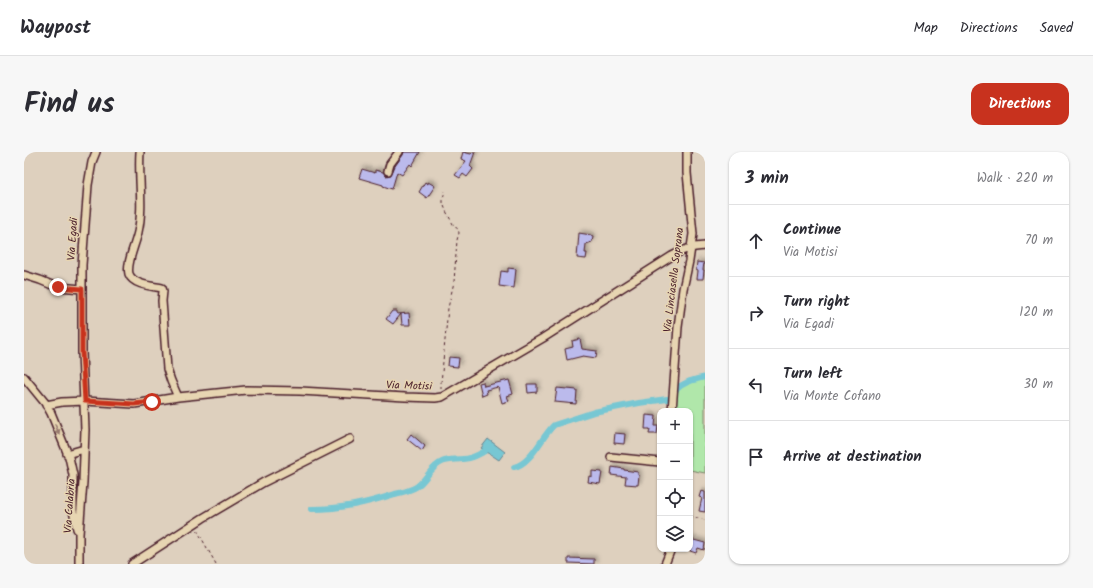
<!DOCTYPE html>
<html lang="en">
<head>
<meta charset="utf-8">
<style>
  :root { --surface:#fff; --page:#f7f7f7; --text:#2b2b33; --muted:#7c7c81; --line:#e1e1e2; --accent:#c8321e }
  body { margin:0; font-family:Kalam,sans-serif; background:var(--page); color:var(--text) }
  .controls { position:absolute; right:12px; bottom:12px; display:grid; overflow:hidden; border-radius:8px; box-shadow:0 1px 3px #0004 }
  .controls button { width:36px; height:36px; display:grid; place-items:center; padding:0; border:0; border-bottom:1px solid var(--line); background:var(--surface); color:var(--text); font:20px sans-serif }
  .stop { position:absolute; width:12px; height:12px; margin:-9px; border:3px solid #c8321e; border-radius:50%; background:#fff }
  .stop.end { background:#c8321e; border-color:#fff; box-shadow:0 1px 4px #0008 }
  .list { margin:0; padding:0; list-style:none }
  h2 { display:flex; justify-content:space-between; align-items:center; height:52px; margin:0; padding:0 16px; font-size:17px }
  h2 small { font-size:13px; font-weight:400; color:var(--muted) }
  .list li { display:grid; grid-template-columns:26px 1fr auto; gap:12px; align-items:center; box-sizing:border-box; height:72px; padding:0 16px; border-top:1px solid var(--line) }
  .list b { display:block; font-size:15px; white-space:nowrap }
  .list p { margin:0; font-size:13px; white-space:nowrap; color:var(--muted) }
  .list em { font-size:13px; font-style:normal; color:var(--muted) }
  .icon { flex:none; width:22px; height:22px; fill:none; stroke:currentColor; stroke-width:2; stroke-linecap:round; stroke-linejoin:round }
  .map { position:relative; flex:none; width:681px; height:412px; overflow:hidden; border-radius:12px }
  header { display:flex; align-items:center; gap:24px; box-sizing:border-box; height:56px; padding:0 20px; background:var(--surface); border-bottom:1px solid var(--line) }
  header strong { font-size:19px }
  nav { display:flex; gap:22px; margin-inline-start:auto; font-size:14px }
  .intro { display:flex; align-items:center; justify-content:space-between; box-sizing:border-box; height:96px; padding:0 24px }
  h1 { margin:0; font-size:28px }
  .button { padding:10px 18px; border-radius:12px; background:var(--accent); color:#fff; font-size:14px; font-weight:700 }
  main { display:flex; gap:24px; padding:0 24px }
  aside { flex:1; background:var(--surface); border-radius:12px; box-shadow:0 1px 3px #0004 }
  .map>svg:first-child { display:block }
</style>
</head>
<body>
<header>
<strong>Waypost</strong>
<nav><a>Map</a><a>Directions</a><a>Saved</a></nav>
</header>
<div class="intro"><h1>Find us</h1><a class="button">Directions</a></div>
<main>
<div class="map">
<svg width="681" height="412" viewBox="0 0 681 412">
  <defs>
    <filter id="shadow"><feDropShadow dx="2.5" dy="-2.5" stdDeviation="2" flood-color="#0004"/></filter>
  </defs>
  <rect width="100%" height="100%" fill="#ded0be"/>
  <filter id="ink" filterUnits="userSpaceOnUse"><feTurbulence type="fractalNoise" baseFrequency=".025" numOctaves="2"/><feDisplacementMap in="SourceGraphic" scale="8" xChannelSelector="R" yChannelSelector="G"/><feConvolveMatrix kernelMatrix="1 2 1 2 8 2 1 2 1" color-interpolation-filters="sRGB"/></filter>
  <g filter="url(#ink)">
    <path fill="#b0e7aa" stroke="#7d836a" d="M681 225V321L666 318V259H648V243L653 237 657 233 667 229Z"/>
    <path fill="#77c7d3" stroke="#658490" d="M464 287 481 300 475 308 457 296Z"/>
    <g fill="none" stroke-linecap="round" stroke-linejoin="round">
      <path stroke="#77c7d3" stroke-width="6" d="M653 237C661 229 671 228 681 225
        M490 315C507 312 518 284 530 273L570 260 615 251 643 247
        M288 357C318 357 343 351 371 342 378 340 386 339 392 335 402 329 406 315 418 310 424 307 432 308 439 307 447 307 454 303 461 299"/>
    </g>
    <path fill="#bbbaec" stroke="#4a1f2b" filter="url(#shadow)" d="M380 0H396L388 14 386 12 378 23 373 20 368 37 359 34V33L335 26 338 17 351 21V18L359 20 362 24 367 23 371 14 379 3Z
      M439 0 447 2 449 0H451L446 14 449 17 443 25 439 22 436 26 431 23 442 9 437 7Z
      M401 30 404 32V30L411 34 403 46 395 40Z
      M555 81 567 83V84L569 85 568 90 562 92 561 101H563L562 107 553 106Z
      M673 110 680 111 679 118H680L679 127H673L674 119 672 118Z
      M484 116 492 117 490 136 475 134 477 119 484 120Z
      M368 159H373V162L385 161 386 173H378L377 162 369 172 362 167Z
      M556 187 558 197 573 199 572 206 559 204 543 208 541 197 549 195 548 189Z
      M425 205 435 206 434 215 424 214Z
      M485 228 489 242 483 244 485 249 478 251 474 235 462 238 463 242 458 244 455 231 459 230 460 234Z
      M503 232H513V240L504 241Z
      M533 236 553 238 552 252 531 250Z
      M622 263 632 264 631 274H634L633 282H625L626 277H621Z
      M591 281 601 282 600 292 590 291Z
      M387 282 401 294 398 299 383 287Z
      M588 315 600 317V318L614 320V323H615L614 333 601 332 602 325 587 323Z
      M568 319 578 320 576 332 564 330 565 324 568 325Z
      M677 339 681 340V360L675 359 678 346 675 345Z
      M666 387 681 391 680 398 674 396 672 401 666 399Z
      M544 406 570 407V412L544 411Z"/>
    <g fill="none" stroke-linecap="round" stroke-linejoin="round">
      <defs>
        <path id="minor" d="M116 0C114 27 120 54 114 80 112 91 102 111 105 122 109 133 128 134 138 136L139 139 138 149 143 217 147 229 154 245
          M364 19 366 12 375 0
          M0 123 16 128 28 133 35 135 58 137
          M0 225 22 252 27 261 45 305 49 323V359L53 377
          M22 253 38 250 61 249 110 252 154 245 222 238 276 239 381 245 411 246 418 245 519 186 648 104C661 97 666 95 681 94
          M648 259 654 175 659 137 665 109 669 82 663 21V0
          M43 302 60 297
          M587 305 636 310
          M55 412V382L59 330 61 278 58 200V113L64 33 68 10 72 0
          M108 412 179 366 240 330 326 287
          M641 412 647 397"/>
      </defs>
      <use href="#minor" stroke="#4a1f2b" stroke-width="10"/>
      <path stroke="#4a1f2b" stroke-width="1" stroke-dasharray="3 3" stroke-linecap="butt" d="M417 237V231L424 156 430 130 433 88 435 81 434 77 430 74 422 59 419 51V46L421 39
        M666 364 681 368
        M173 378 192 412"/>
      <use href="#minor" stroke="#e7d5b2" stroke-width="7"/>
    </g>
    <defs><path id="oneway-solid" d="M-6-.8H1V-3.2L6.5 0L1 3.2V.8H-6Z"/></defs>
    <use fill="#987a6e" href="#oneway-solid" transform="translate(33 277) rotate(67)"/>
  </g>
  <g fill="none" stroke-linecap="round" stroke-linejoin="round" filter="url(#ink)">
    <path stroke="#c8321e" stroke-width="5" d="M34 135 58 137V200L61 249 110 252 128 250"/>
  </g>
  <g text-anchor="middle" dominant-baseline="central" stroke-width="3" stroke-linejoin="round" paint-order="stroke">
    <g font-size="11" fill="#4a1f2b" stroke="#e7d5b2">
      <text transform="translate(49 87) rotate(-86)">Via Egadi</text>
      <text transform="translate(650 128) rotate(-83)">Via Linciasella Soprana</text>
      <text transform="translate(385 234) rotate(2)">Via Motisi</text>
      <text transform="translate(46 354) rotate(-86)">Via Calabria</text>
    </g>
  </g>
</svg>
<div class="controls">
<button>+</button>
<button>−</button>
<button><svg class="icon" aria-label="locate" viewBox="0 0 24 24"><circle cx="12" cy="12" r="6"/><path d="M12 2v4M12 18v4M2 12h4M18 12h4"/></svg></button>
<button><svg class="icon" aria-label="layers" viewBox="0 0 24 24"><path d="M12 4l9 5-9 5-9-5zM3 14l9 5 9-5"/></svg></button>
</div>
<div class="stop" style="left:128px;top:250px"></div>
<div class="stop end" style="left:34px;top:135px"></div>
</div>
<aside>
<h2>3 min<small>Walk · 220 m</small></h2>
<ul class="list">
<li><svg class="icon" aria-label="ahead" viewBox="0 0 24 24"><path d="M12 20V5M6 11l6-6 6 6"/></svg><div><b>Continue</b><p>Via Motisi</p></div><em>70 m</em></li>
<li><svg class="icon" aria-label="right" viewBox="0 0 24 24"><path d="M7 20v-9h11M14 6l5 5-5 5"/></svg><div><b>Turn right</b><p>Via Egadi</p></div><em>120 m</em></li>
<li><svg class="icon" aria-label="left" viewBox="0 0 24 24"><path d="M17 20v-9H6M10 6l-5 5 5 5"/></svg><div><b>Turn left</b><p>Via Monte Cofano</p></div><em>30 m</em></li>
<li><svg class="icon" aria-label="arrive" viewBox="0 0 24 24"><path d="M6 21V4h12l-3 4 3 4H6"/></svg><div><b>Arrive at destination</b></div></li>
</ul>
</aside>
</main>
</body>
</html>
